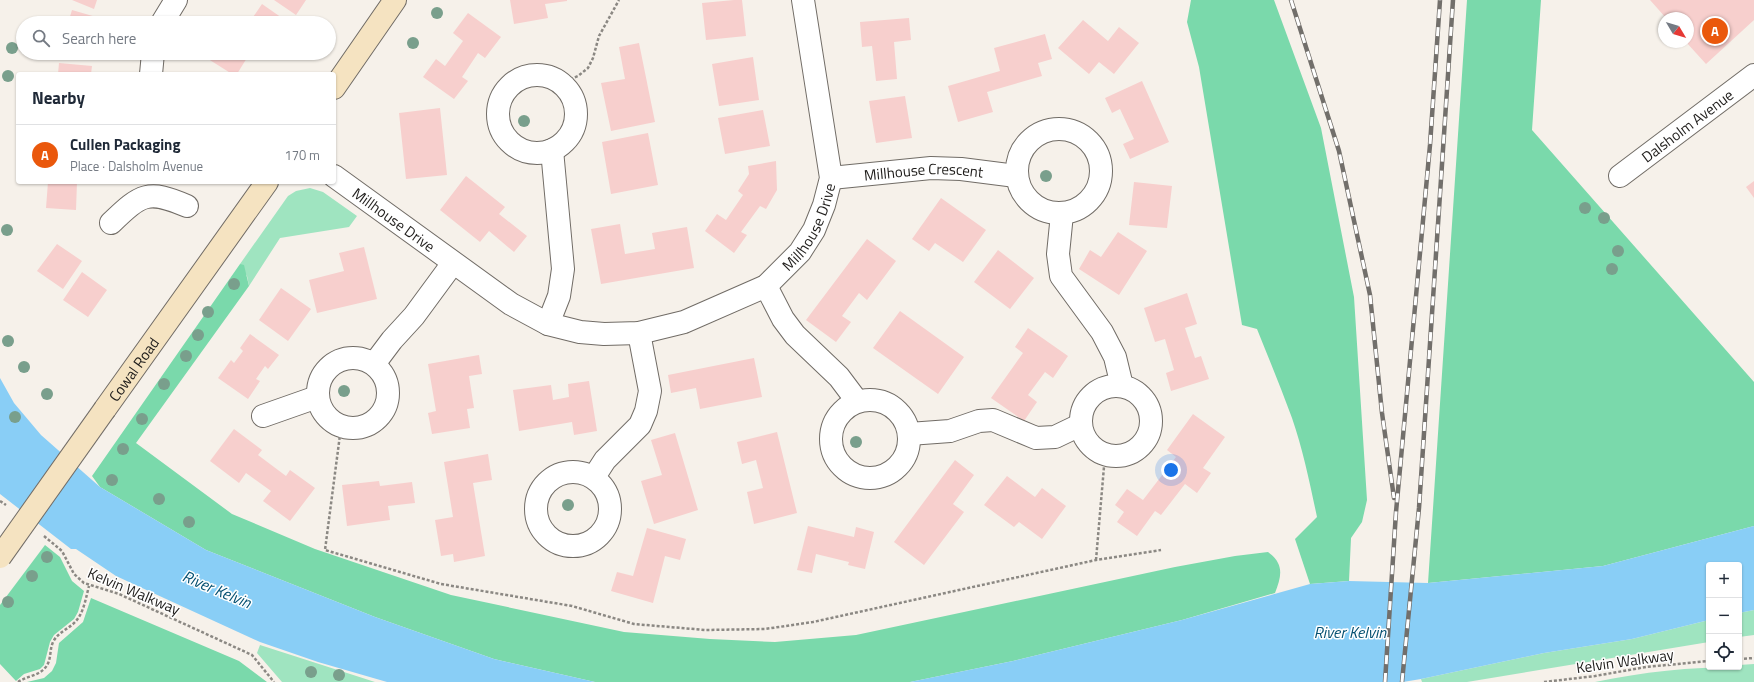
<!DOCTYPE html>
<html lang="en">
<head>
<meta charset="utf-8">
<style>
  :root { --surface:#fff; --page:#f2f2f3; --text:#1f2937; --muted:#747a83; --line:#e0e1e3; --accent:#ea580c }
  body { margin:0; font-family:"Titillium Web",sans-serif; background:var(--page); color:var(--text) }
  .controls { position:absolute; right:12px; bottom:12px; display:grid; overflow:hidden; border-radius:4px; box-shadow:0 1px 3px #0004 }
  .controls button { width:36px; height:36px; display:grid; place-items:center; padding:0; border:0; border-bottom:1px solid var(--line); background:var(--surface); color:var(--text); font:20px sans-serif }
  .compass { position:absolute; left:1658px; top:12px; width:36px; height:36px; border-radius:50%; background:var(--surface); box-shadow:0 1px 3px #0004; rotate:128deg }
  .you { position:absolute; left:1171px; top:470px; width:14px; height:14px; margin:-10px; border:3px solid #fff; border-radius:50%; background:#1a73e8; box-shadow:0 0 0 6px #1a73e833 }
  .badge { display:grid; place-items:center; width:26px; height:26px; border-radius:50%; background:var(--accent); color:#fff; font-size:13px; font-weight:700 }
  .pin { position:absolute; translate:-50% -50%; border:2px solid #fff; box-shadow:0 1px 4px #0006 }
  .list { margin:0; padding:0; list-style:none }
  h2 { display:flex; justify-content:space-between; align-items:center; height:52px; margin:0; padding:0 16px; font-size:17px }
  h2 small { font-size:13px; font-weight:400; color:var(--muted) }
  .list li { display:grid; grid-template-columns:26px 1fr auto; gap:12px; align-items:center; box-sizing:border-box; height:60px; padding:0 16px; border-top:1px solid var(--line) }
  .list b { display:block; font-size:15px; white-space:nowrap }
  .list p { margin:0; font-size:13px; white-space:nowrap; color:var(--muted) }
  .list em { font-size:13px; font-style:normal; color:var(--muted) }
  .icon { flex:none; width:22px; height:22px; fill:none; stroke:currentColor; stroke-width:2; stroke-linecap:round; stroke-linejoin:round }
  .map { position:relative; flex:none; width:1754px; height:682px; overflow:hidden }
  .search { position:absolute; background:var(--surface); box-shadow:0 1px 3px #0004; left:16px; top:16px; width:320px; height:44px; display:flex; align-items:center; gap:10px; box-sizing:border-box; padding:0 14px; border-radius:22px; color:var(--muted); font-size:15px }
  .panel { position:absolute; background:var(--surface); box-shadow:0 1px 3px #0004; left:16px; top:72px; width:320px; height:112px; border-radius:4px }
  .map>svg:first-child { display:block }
</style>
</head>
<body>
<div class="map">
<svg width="1754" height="682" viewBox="0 0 1754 682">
  <rect width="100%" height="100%" fill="#f6f1ea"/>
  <path fill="#9fe4c0" d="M310 188 323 192 357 216 349 227 280 238 249 286 247 276 240 264 288 196 296 191Z
    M1754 610V635L1739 637V613Z
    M1709 620V642L1467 682H1422L1421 679 1544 653 1632 639Z
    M260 645 375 682H282L257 653Z
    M1754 664V682H1595C1643 672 1690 667 1739 667V665Z"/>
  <path fill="#7ad9ab" d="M1191 0H1274L1321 128 1354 297 1367 500 1362 522 1351 538 1349 581 1310 584 1295 539 1317 517C1310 484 1303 450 1292 418 1281 388 1269 359 1257 329L1242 325 1199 67 1187 22Z
    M1467 0H1541L1532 130 1754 382V526L1603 566 1428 583Z
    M240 264 244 265 249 286 136 443 232 514 315 549 451 595 624 632 710 639 775 642 856 635 1175 567 1235 556 1268 552C1284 564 1282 575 1275 593L1182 620 1013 661 910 682H595L494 659 375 617 206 550 100 487 92 476Z
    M45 545 60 557 72 581 84 591 78 612 74 619 54 635 50 642 44 665 40 669 24 674 16 681 0 664V605Z
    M91 598 239 661 267 682H27L44 678 52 671 56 663 59 643 83 622Z"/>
  <path fill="#89cef6" d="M0 378 14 403 41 435 100 487 206 550 375 617 494 659 595 682H387L318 662 260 642 116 576 76 549H71L0 494Z
    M1754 526V610L1739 613V565H1709V620L1632 639 1544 653 1421 679 1403 682H910L1013 661 1182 620 1310 584 1349 581 1428 583 1603 566Z"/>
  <path fill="#f7cfcd" d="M72 0H97L94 9Z
    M274 0H306L296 15Z
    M510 0H567V1L545 4 548 18 514 24Z
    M734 0H742L746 36 706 40 702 3Z
    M1650 0H1754V20L1706 64 1686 42H1688V18H1666Z
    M262 4 285 20 283 23H249Z
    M72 10 103 19 102 23H68Z
    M468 13 501 37 485 58 478 53 462 77 468 81 454 99 423 77 436 59 445 66 463 41 453 33Z
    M909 18 911 40 894 42 897 79 876 81 872 46 862 47 860 22Z
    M1083 20 1108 41 1119 27 1139 43 1114 74 1099 62 1089 74 1058 48Z
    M1045 34 1052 59 1038 63 1042 76 987 92 993 112 958 122 948 86 1000 71 994 48Z
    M639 43 655 122 611 131 601 83 625 79 619 47Z
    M207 53H250L237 74H232L205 57Z
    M753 57 759 100 719 106 712 64Z
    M59 63 92 66 91 74H58Z
    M1142 81 1169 142 1130 159 1123 144 1134 139 1120 109 1112 113 1105 98Z
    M905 96 912 138 876 143 869 101Z
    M440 108 447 175 406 179 399 113Z
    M763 110 770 146 725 154 718 118Z
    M648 133 658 185 611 194 602 142Z
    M776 161 777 190 766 209 760 206 741 232 747 235 734 253 705 231 717 214 726 220 743 195 738 191 749 174 748 166Z
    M466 176 505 207 499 214 527 236 514 252 489 231 480 242 440 210Z
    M1754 181V198L1746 187Z
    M48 182H77L76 210 46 208Z
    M1134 182 1172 186 1167 228 1129 225Z
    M941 198 986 230 963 262 935 243 929 251 912 239Z
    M620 224 625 254 655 249 652 233 687 227 694 268 601 284 591 229Z
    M1118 232 1147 251 1119 295 1079 269 1090 250 1101 257Z
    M867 239 896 261 867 300 859 293 842 316 851 322 836 342 806 320Z
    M57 244 82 261 63 289 37 271Z
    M364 247 377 299 317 313 309 280 344 271 339 253Z
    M998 250 1034 278 1010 309 974 282Z
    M82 272 107 290 88 317 63 300Z
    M281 288 311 309 288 341 259 320Z
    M1187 293 1197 324 1185 328 1195 358 1201 356 1209 379 1171 391 1166 373 1174 370 1165 339 1155 342 1144 308Z
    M900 311 964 357 938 394 873 348Z
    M1028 328 1068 356 1053 378 1045 372 1028 395 1037 402 1024 421 991 398 1023 353 1015 347Z
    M250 334 279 355 268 369 265 366 256 379 260 381 248 399 218 378 231 360 234 363 243 351 240 348Z
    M479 355 482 374 469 376 474 408 467 409 470 428 432 434 428 413 436 411 428 364Z
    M754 358 762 397 700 409 696 388 671 393 668 375Z
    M589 381 597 431 574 435 572 422 519 431 513 390 551 385 553 400 569 397 568 384Z
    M1193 414 1225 437 1203 468 1211 473 1197 493 1185 484 1161 515 1155 511 1137 536 1117 522 1124 512 1115 505 1127 489 1143 500 1176 457 1167 450Z
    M234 429 262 450 258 455 286 476 290 470 315 488 290 521 263 501 271 491 246 473 239 483 210 461Z
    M777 432 797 513 754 524 747 492 763 488 756 460 742 464 737 442Z
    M675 433 698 510 654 524 641 481 662 475 651 440Z
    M488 454 492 480 473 483 485 556 454 562 453 554 441 556 435 520 453 517 444 462Z
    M955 460 974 475 953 504 964 512 924 565 894 542Z
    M1007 476 1035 497 1042 488 1066 506 1042 539 1019 522 1014 527 984 505Z
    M379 481 380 486 412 482 415 503 388 506 390 520 347 526 342 485Z
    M808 526 854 537 856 527 874 532 865 569 848 565 849 562 816 554 812 573 797 570Z
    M647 528 686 539 680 560 665 556 653 603 611 591 617 572 633 576Z"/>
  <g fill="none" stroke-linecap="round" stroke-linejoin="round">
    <defs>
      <g id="street">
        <path d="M162 23 176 0"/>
        <path d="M151 74 153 53"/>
        <circle cx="537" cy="114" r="39"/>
        <circle cx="1059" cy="171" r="42"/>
        <path id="s1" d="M334 176 511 304 548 324 580 332 604 334 639 333 684 322 766 286 800 252 814 230 824 205 831 178 803 0"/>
        <path id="s2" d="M1620 176 1754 75"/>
        <path id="s3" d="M831 178 931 168 961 169 1016 176"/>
        <path d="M1062 214 1058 254 1061 276 1102 332 1115 357 1122 386"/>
        <path d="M111 223C141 194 148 189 187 206"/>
        <path d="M766 286 783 319 795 335 839 377 857 401"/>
        <path d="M548 324 559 296 563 269 552 150"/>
        <circle cx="353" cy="393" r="35"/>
        <path d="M374 364 392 340 414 316 453 263"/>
        <circle cx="1116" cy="421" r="35"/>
        <circle cx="870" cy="439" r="39"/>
        <path d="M263 416 317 397"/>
        <path d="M909 434 950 431 979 421 993 420 1036 438 1055 437 1080 425"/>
        <circle cx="573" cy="509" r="37"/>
        <path d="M594 477 605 460 640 425 646 411 650 391 639 333"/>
      </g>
      <g id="secondary">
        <path d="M334 88 395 0"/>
        <path id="s4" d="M105 409 267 182"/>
      </g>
    </defs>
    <use href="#street" stroke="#716c66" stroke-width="24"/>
    <use href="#secondary" stroke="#716c66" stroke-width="24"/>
    <path stroke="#8b8883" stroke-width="2.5" stroke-dasharray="3 2" stroke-linecap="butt" d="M561 83 578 76 588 68 593 58 599 36 619 0
      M341 427 325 550 441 584 572 606 634 624 705 630 765 629 813 622 1096 560 1161 550
      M0 501 6 505
      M44 536 62 551 74 574 84 583 119 594 252 655 274 682
      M1096 560 1105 455
      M1739 659 1754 658
      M18 682C27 676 38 676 45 668 52 660 49 651 53 642 58 632 69 629 76 621 84 612 86 597 89 586
      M1544 682 1595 676 1646 667 1709 661"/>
    <use href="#street" stroke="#fff" stroke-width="22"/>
    <use href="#secondary" stroke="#f5e3c1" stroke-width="22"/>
    <defs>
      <path id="rail" d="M1291 0 1339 151 1370 295 1382 413 1394 498
        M1385 682 1396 512 1430 145 1440 0
        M1402 682 1419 508 1453 0"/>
    </defs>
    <use href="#rail" stroke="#726f6b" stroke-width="4.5"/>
    <use href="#rail" stroke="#fff" stroke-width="3" stroke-dasharray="9" stroke-linecap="butt"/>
    <defs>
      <path id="secondary-bridge" d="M0 557 105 409"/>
    </defs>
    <use href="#secondary-bridge" stroke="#716c66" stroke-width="24" stroke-linecap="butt"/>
    <use href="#secondary-bridge" stroke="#f5e3c1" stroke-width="22"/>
  </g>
  <g fill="#799f8c">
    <circle cx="437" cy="13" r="6"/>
    <circle cx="413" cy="43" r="6"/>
    <circle cx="12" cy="48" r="6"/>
    <circle cx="8" cy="76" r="6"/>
    <circle cx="524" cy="121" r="6"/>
    <circle cx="1046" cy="176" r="6"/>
    <circle cx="1585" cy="208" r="6"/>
    <circle cx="1604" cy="218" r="6"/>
    <circle cx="7" cy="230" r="6"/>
    <circle cx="1618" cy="251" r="6"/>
    <circle cx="1612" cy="269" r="6"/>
    <circle cx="234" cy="284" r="6"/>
    <circle cx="208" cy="312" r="6"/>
    <circle cx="198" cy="335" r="6"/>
    <circle cx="8" cy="341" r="6"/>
    <circle cx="186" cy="356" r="6"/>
    <circle cx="24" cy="367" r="6"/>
    <circle cx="164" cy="384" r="6"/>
    <circle cx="344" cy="391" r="6"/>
    <circle cx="47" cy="394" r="6"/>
    <circle cx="15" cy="417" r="6"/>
    <circle cx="142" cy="419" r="6"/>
    <circle cx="856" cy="442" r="6"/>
    <circle cx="123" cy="449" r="6"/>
    <circle cx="112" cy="480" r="6"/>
    <circle cx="159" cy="499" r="6"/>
    <circle cx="568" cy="505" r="6"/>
    <circle cx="189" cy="522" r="6"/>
    <circle cx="47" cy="557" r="6"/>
    <circle cx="32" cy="576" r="6"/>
    <circle cx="8" cy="602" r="6"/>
    <circle cx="311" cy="672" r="6"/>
    <circle cx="339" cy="675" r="6"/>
  </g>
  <g text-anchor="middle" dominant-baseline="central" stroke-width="3" stroke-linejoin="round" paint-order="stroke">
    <g font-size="15" fill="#1f1d1b" stroke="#fff">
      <text stroke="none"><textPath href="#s2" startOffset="84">Dalsholm Avenue</textPath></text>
      <text stroke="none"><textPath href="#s3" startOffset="93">Millhouse Crescent</textPath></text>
      <text stroke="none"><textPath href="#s1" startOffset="74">Millhouse Drive</textPath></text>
      <text stroke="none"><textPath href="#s1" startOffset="563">Millhouse Drive</textPath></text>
      <text stroke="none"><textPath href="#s4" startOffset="49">Cowal Road</textPath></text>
      <text transform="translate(134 591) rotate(23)">Kelvin Walkway</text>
      <text transform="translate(1625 661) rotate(-8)">Kelvin Walkway</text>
    </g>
    <g font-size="16" font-style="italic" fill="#055172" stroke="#fff">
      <text transform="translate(217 589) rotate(23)">River Kelvin</text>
      <text x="1350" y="632">River Kelvin</text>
    </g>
  </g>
</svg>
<div class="controls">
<button>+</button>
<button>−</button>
<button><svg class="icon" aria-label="locate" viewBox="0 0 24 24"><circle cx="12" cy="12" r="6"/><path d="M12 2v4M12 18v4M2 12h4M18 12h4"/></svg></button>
</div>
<svg class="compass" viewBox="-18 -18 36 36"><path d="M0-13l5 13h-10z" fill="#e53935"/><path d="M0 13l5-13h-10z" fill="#747a83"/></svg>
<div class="you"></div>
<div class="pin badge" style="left:1715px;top:31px">A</div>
<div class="search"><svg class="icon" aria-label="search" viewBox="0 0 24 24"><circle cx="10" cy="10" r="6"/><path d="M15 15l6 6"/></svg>Search here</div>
<section class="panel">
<h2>Nearby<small></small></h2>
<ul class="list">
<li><span class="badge">A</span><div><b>Cullen Packaging</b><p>Place · Dalsholm Avenue</p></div><em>170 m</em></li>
</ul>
</section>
</div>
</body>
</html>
